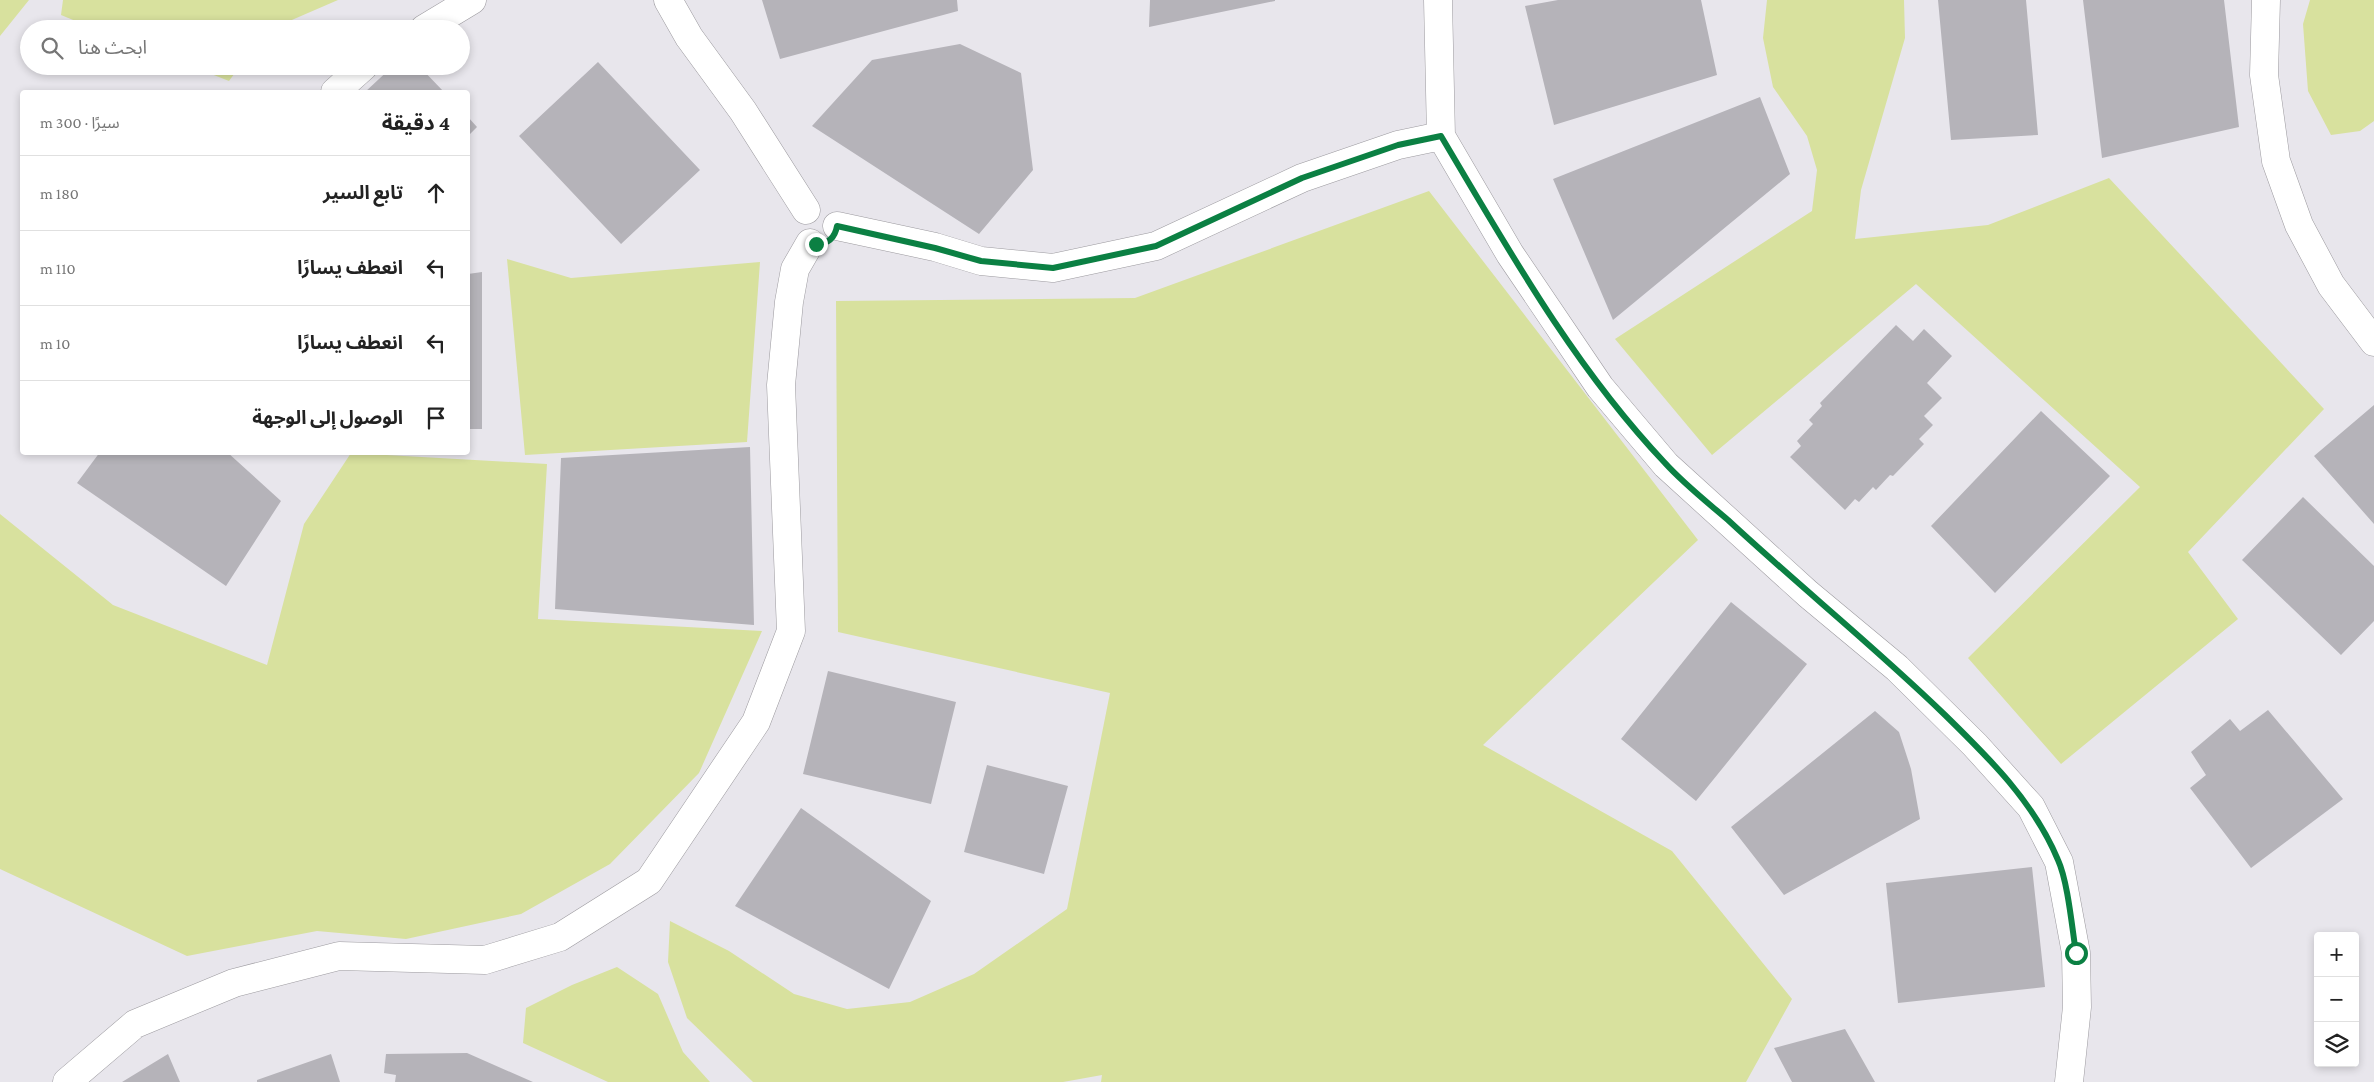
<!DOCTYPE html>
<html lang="ar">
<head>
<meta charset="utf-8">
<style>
  :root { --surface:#fff; --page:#f2f2f2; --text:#222; --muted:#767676; --line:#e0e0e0 }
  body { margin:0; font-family:"Crimson Pro","Noto Sans Arabic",serif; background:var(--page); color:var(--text); direction:rtl }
  .controls { position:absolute; right:15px; bottom:15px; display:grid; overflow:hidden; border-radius:5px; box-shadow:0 2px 8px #0003 }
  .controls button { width:45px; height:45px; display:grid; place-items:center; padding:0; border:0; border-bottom:1px solid var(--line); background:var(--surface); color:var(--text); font:25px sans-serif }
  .stop { position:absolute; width:15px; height:15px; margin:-11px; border:4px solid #0b8043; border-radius:50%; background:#fff }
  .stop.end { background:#0b8043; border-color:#fff; box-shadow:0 1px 5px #0008 }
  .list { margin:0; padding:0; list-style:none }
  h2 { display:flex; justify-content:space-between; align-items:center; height:65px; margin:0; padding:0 20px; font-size:21px }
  h2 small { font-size:16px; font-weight:400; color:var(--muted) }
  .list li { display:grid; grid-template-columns:32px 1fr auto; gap:15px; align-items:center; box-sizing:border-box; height:75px; padding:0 20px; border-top:1px solid var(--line) }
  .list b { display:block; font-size:19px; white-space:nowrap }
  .list em { font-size:16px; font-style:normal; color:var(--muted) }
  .icon { flex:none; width:28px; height:28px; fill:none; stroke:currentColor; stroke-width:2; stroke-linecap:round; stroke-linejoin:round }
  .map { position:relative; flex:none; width:2374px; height:1082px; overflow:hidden; direction:ltr }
  .search { position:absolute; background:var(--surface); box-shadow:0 2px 8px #0003; left:20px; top:20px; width:450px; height:55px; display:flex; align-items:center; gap:12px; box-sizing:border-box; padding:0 18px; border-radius:28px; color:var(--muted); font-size:19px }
  .panel { position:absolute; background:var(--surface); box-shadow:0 2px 8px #0003; left:20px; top:90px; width:450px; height:365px; border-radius:5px; direction:rtl }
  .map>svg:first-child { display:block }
</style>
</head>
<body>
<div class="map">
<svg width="2374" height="1082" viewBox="0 0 2374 1082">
  <rect width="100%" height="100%" fill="#e8e6ec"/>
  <path fill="#d8e19e" d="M0 0H29L0 36Z
    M63 0H338L271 29H95L61 15Z
    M1767 0H1904L1905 38 1861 190 1855 239 1988 225 2109 178 2324 409 2188 552 2238 619 2061 764 1968 658 2140 487 1916 284 1712 455 1615 339 1812 211 1817 170 1807 136 1773 87 1763 38Z
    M2310 0H2374V121L2360 131 2331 135 2308 91 2303 24Z
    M191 66H240L229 81Z
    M1429 191 1698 540 1483 745 1672 851 1792 999 1746 1082H1101L1102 1075 1063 1082H753L687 1018 668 962 670 921 729 951 794 994 847 1009 910 1002 974 974 1067 909 1110 693 838 632 836 301 1135 298Z
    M507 259 571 278 760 262 747 442 525 455Z
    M351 453 547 464 538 619 762 631 699 773 610 864 521 914 406 939 317 931 187 956 0 869V514L113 605 267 665 304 524Z
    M617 967 658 994 683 1052 710 1082H608L523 1043 526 1008 572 985Z"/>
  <path fill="#b5b3b9" d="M762 0H957L958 11 780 59Z
    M1150 0H1275V1L1149 27Z
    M1558 0H1701L1717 75 1554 125 1525 6Z
    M1938 0H2026L2038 135 1951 140Z
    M2083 0H2224L2239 127 2102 158Z
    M960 44 1021 73 1033 170 979 234 812 126 872 60Z
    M598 62 700 170 621 244 519 136Z
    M393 66H419L444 92H365Z
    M1760 97 1790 174 1613 320 1553 179Z
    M468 117 477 127 468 136Z
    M482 272V429H468V274Z
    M1896 325 1913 341 1924 329 1952 356 1927 383 1942 398 1924 416 1933 425 1919 439 1924 444 1893 476 1890 475 1876 490 1873 487 1859 502 1855 499 1845 510 1790 457 1801 446 1797 441 1813 424 1809 420 1822 406 1820 403Z
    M2374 405V524L2314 456Z
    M2041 411 2110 476 1995 593 1931 526Z
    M750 447 754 625 555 609 561 458Z
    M100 452H227L281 501 226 586 77 483Z
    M2303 497 2374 566V621L2341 655 2242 560Z
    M1731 602 1807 664 1696 801 1621 739Z
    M828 671 956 702 931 804 803 774Z
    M2268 710 2343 799 2251 868 2190 788 2206 775 2191 752 2230 719 2240 731Z
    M1875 711 1899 732 1911 769 1920 819 1784 895 1731 827Z
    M987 765 1068 786 1044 874 964 852Z
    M801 808 931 901 889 989 735 906Z
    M2032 867 2045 987 1898 1003 1886 883Z
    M1845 1029 1875 1082H1792L1774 1048Z
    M467 1053 533 1082H395L396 1075 384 1073 386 1054Z
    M168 1054 180 1082H122Z
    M331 1054 340 1082H257V1080Z"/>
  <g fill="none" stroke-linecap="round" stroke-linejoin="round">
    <defs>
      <path id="minor" d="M668 0 689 37 743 111 806 210
        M1438 0 1441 136 1510 254 1600 387 1666 465 1808 594 1897 668 1975 745 2031 807 2059 862 2076 953 2077 1007 2069 1082
        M2266 0 2264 75 2276 161 2299 225 2331 285 2374 342
        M424 29 472 0
        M335 92 364 66
        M837 226 935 247 981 261 1053 268 1156 246 1302 178 1398 145 1441 136
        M67 1082 135 1024 234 983 339 956 485 960 560 937 649 881 756 722 791 631 781 385 789 302 795 269 810 243"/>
    </defs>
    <use href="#minor" stroke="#9c9a9f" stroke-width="29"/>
    <use href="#minor" stroke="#fff" stroke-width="28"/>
  </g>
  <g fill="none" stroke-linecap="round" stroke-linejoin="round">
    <path stroke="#0b8043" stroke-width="6" d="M816 244C828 244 835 238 837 226L935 248 981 261 1053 268 1156 246 1302 178 1398 145 1441 136C1508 249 1574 367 1665 463 1684 484 1707 502 1728 520 1799 586 1875 647 1945 715 1989 758 2034 802 2058 860 2068 882 2072 928 2076 953"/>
  </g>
</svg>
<div class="controls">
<button>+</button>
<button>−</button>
<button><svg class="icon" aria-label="layers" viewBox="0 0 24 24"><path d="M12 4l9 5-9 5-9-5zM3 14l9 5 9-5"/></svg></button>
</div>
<div class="stop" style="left:2076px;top:953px"></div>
<div class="stop end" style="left:816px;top:244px"></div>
<div class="search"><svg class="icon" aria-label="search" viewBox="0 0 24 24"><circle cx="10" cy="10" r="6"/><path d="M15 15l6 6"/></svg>ابحث هنا</div>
<section class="panel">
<h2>4 دقيقة<small>سيرًا · 300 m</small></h2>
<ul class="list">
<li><svg class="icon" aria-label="ahead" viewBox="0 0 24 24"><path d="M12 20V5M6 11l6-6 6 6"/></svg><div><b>تابع السير</b></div><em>180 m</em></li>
<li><svg class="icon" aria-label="left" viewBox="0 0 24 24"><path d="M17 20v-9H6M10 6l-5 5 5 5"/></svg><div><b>انعطف يسارًا</b></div><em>110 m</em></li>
<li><svg class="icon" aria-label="left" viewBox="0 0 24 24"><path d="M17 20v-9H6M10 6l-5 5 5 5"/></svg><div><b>انعطف يسارًا</b></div><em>10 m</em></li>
<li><svg class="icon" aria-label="arrive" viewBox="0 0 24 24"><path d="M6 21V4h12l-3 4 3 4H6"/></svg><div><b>الوصول إلى الوجهة</b></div></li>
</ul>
</section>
</div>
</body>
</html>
